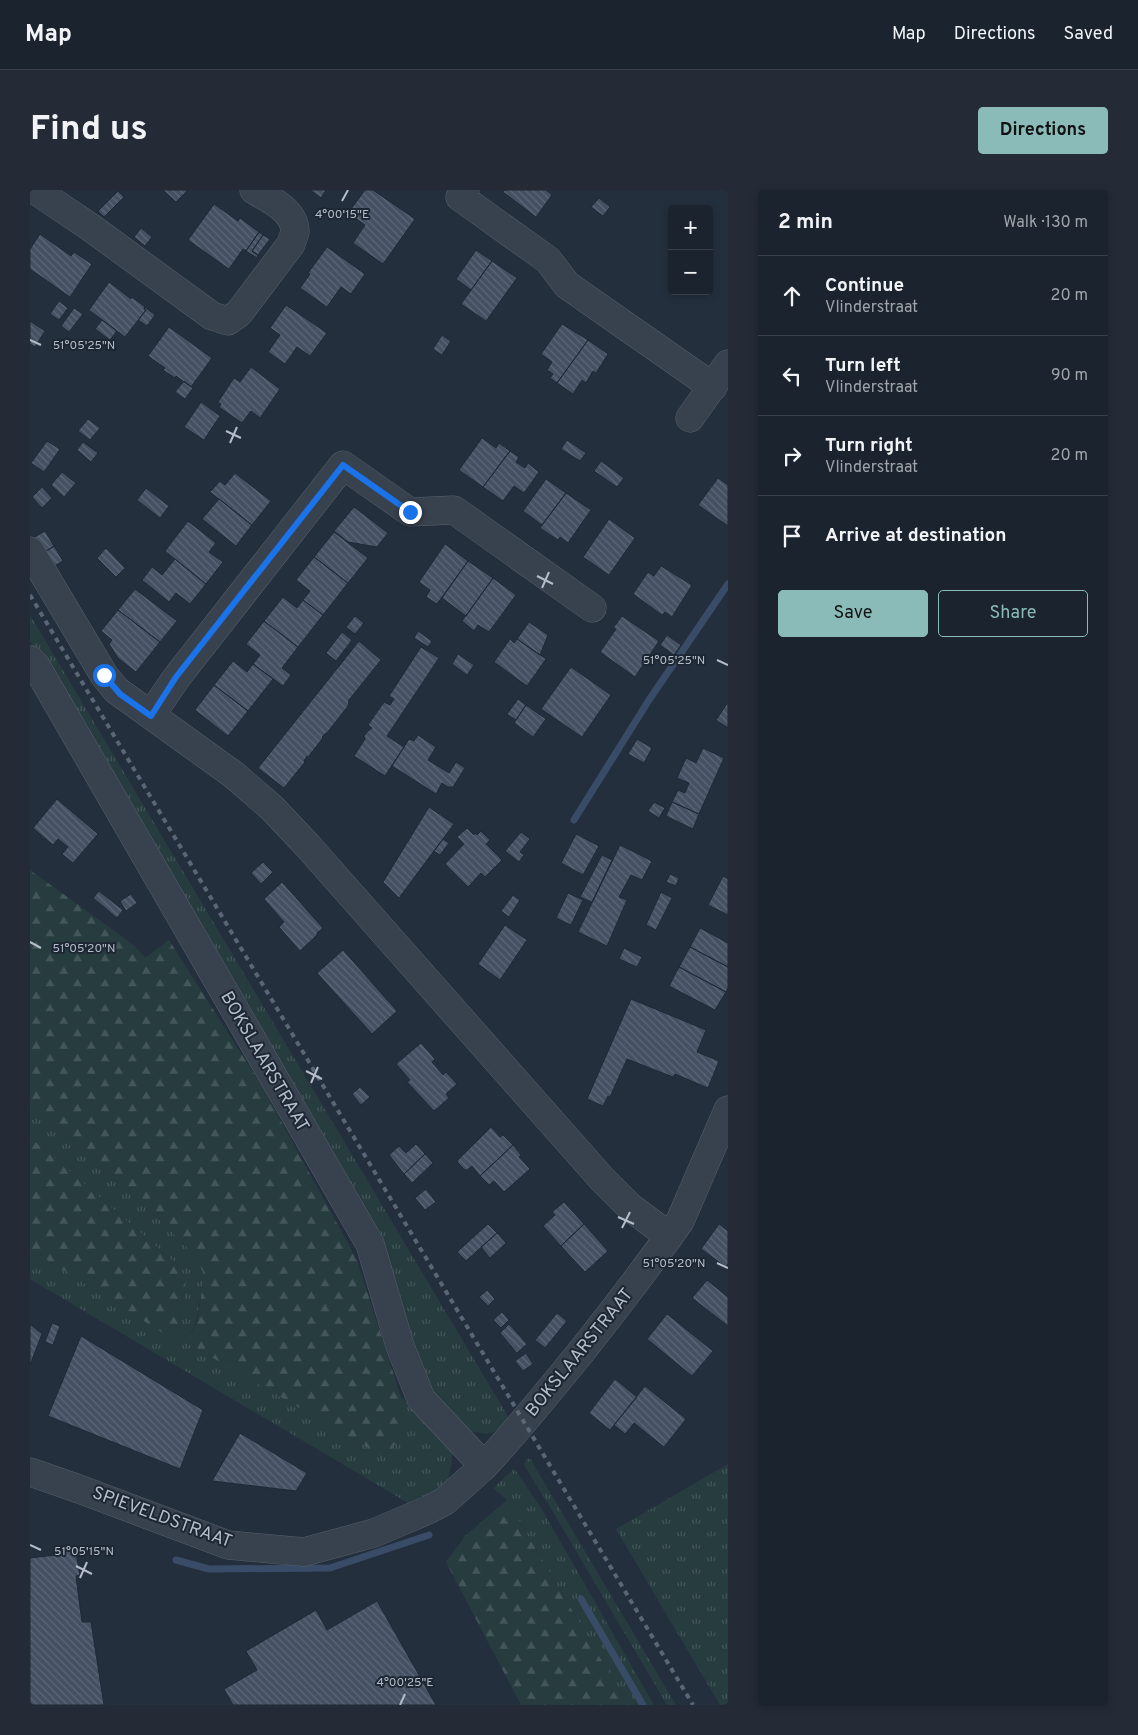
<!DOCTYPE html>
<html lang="en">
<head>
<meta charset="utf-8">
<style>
  :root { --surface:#1b232e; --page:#242b36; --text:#f1f3f6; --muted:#a0a4aa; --line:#39404a; --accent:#8bbbb9 }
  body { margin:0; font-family:Overpass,sans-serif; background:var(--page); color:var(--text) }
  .controls { position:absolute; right:15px; top:15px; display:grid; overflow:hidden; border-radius:5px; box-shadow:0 2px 8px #0003 }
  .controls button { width:45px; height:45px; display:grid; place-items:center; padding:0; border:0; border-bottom:1px solid var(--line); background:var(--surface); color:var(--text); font:25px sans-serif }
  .stop { position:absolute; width:15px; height:15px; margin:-11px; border:4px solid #1a73e8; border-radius:50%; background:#fff }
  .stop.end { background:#1a73e8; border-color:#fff; box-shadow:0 1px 5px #0008 }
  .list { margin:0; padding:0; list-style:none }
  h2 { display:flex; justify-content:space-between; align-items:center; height:65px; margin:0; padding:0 20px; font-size:21px }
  h2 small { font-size:16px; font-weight:400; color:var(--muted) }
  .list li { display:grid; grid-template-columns:32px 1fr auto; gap:15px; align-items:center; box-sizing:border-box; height:80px; padding:0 20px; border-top:1px solid var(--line) }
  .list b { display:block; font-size:19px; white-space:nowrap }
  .list p { margin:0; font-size:16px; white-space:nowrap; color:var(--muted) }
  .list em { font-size:16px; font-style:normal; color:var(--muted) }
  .actions { display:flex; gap:10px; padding:15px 20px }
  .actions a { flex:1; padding:11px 0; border:1px solid var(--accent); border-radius:5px; text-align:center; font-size:18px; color:var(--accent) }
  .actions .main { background:var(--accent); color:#111 }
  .icon { flex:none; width:28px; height:28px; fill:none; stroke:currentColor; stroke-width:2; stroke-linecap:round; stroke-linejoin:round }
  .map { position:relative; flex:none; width:698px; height:1515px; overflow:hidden; border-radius:5px }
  header { display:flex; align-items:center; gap:30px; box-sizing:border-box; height:70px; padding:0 25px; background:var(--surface); border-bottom:1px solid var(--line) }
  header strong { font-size:24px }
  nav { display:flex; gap:28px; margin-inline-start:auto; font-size:18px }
  .intro { display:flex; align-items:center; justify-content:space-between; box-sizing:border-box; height:120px; padding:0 30px }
  h1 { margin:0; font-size:35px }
  .button { padding:12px 22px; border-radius:5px; background:var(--accent); color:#111; font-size:18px; font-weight:700 }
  main { display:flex; gap:30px; padding:0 30px }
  aside { flex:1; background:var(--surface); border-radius:5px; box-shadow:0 2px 8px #0003 }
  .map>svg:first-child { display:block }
</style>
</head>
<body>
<header>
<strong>Map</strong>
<nav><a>Map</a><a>Directions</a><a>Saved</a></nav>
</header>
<div class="intro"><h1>Find us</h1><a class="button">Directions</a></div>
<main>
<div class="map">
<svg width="698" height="1515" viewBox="0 0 698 1515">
  <defs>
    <pattern id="grass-tufts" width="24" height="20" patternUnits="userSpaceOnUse" patternTransform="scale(1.25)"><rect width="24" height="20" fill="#263c3f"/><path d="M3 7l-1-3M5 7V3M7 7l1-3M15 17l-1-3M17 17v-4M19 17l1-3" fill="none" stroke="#435659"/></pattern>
    <pattern id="forest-firs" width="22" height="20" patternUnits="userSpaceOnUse" patternTransform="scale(1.25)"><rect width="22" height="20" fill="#263c3f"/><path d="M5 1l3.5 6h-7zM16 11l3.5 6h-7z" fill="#435659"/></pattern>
    <pattern id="building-back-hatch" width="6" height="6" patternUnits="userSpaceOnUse" patternTransform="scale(1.25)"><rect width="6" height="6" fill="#455162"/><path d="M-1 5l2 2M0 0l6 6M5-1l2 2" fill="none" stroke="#5d6877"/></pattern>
  </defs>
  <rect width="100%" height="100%" fill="#242f3e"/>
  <path fill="url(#grass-tufts)" d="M0 425 482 1233 471 1239 456 1244 439 1241 397 1196 175 750 0 451Z
    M0 913 131 1031 160 1060 173 1082 172 1100 166 1131 161 1145 377 1236 371 1207 391 1225 422 1260V1273L418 1288 410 1298 378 1313 0 1089V1059L144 1149 152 1118 156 1091 150 1077 0 947Z
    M500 1268 505 1277 646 1515H637L523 1322 494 1275 496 1270Z
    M698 1274V1515H690L586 1339Z
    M484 1279 486 1281 511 1318 624 1515H598L477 1310 463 1298Z"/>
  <path fill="url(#forest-firs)" d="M0 680 105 756 115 768 139 750 230 893 327 1070 371 1207 377 1236 356 1268 171 1161 164 1154 161 1145 167 1131 172 1100 173 1082 160 1060 131 1031 0 913Z
    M0 947 150 1077 156 1091 152 1118 144 1150 0 1059Z
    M477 1310 598 1515H491L416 1372 435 1346Z"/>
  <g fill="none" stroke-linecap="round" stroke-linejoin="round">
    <path stroke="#394c67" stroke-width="7" d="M544 630 619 510 698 394
      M146 1370 179 1379 300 1378 399 1345
      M551 1409 613 1515"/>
  </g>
  <path fill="url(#building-back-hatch)" stroke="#1f2835" d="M133 0H158L146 12Z
    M280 0H296L291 8Z
    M335 0H343L385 29 353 74 323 53 335 35 318 23Z
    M475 0H516L522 5 506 27 473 2Z
    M88 1 94 7 74 27 68 21Z
    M569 8 580 17 573 26 561 17Z
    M184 14 208 31 210 28 229 42 216 61 213 59 199 79 158 50Z
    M111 38 122 47 115 56 104 47Z
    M229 42 233 45 222 61 228 65 227 68 216 61Z
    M10 44 41 66 44 62 62 74 40 107 0 79V59Z
    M233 45 240 49 228 65 222 61Z
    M297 57 335 84 321 104 311 97 297 117 270 98 280 84 278 83Z
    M446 60 462 71 441 100 426 89Z
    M462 71 487 88 456 131 431 114Z
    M79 92 101 109 102 107 115 117 114 119 116 120 95 147 59 120Z
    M29 111 38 118 29 130 20 124Z
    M256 115 297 143 280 166 267 157 255 174 238 162 250 145 240 138Z
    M115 117 125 125 117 136 108 130 116 120 114 119Z
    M44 118 53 124 39 142 31 136Z
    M72 130 87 141 80 150 65 139Z
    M0 131 15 141 5 157 0 154Z
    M532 134 558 150 527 193 520 188 523 184 517 180 522 172 511 164Z
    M139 137 182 168 161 197 146 186 145 188 133 180 135 178 118 166Z
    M412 145 421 151 412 165 403 159Z
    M558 150 578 164 566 183 563 181 556 193 552 190 543 204 527 193Z
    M221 177 250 199 230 228 221 221 212 233 189 217 191 214 188 212 204 188 210 192Z
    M154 191 163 198 155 209 145 202Z
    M171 212 190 226 174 250 154 237Z
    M58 229 70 238 60 250 48 241Z
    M452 248 466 258 469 253 480 261 453 297 429 280Z
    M537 250 556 263 550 271 531 259Z
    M17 251 30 259 14 282 1 273Z
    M53 252 68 263 61 272 47 260Z
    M480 261 489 267 486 272 495 278 498 273 509 282 494 303 484 296 473 311 453 297Z
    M571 271 594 288 587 297 564 281Z
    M32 282 46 293 34 307 21 295Z
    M205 283 241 311 222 335 180 302 190 291 195 295Z
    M688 288 698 295V336L668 315Z
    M516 289 536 303 512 335 493 321Z
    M12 297 22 308 12 318 2 307Z
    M116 298 139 316 130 328 107 310Z
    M536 303 561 320 538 353 530 347 528 350 510 338Z
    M189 309 222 335 206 356 172 329Z
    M324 317 358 343 347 357 318 352 304 341Z
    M579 329 605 348 579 385 553 367Z
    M158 331 186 353 179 362 193 372 176 394 135 361Z
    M15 341 24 356 12 364 3 348Z
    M304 342 338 368 318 393 284 367Z
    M415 354 438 371 407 414 396 407 400 400 389 392Z
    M24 356 33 371 21 378 12 364Z
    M76 358 95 378 86 387 67 368Z
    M284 367 318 393 293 425 273 410 280 401 266 390Z
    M145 369 176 394 160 414 146 403 139 412 112 390 122 377 132 385Z
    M438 371 463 388 436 426 412 408Z
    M631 376 662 395 642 427 635 422 632 425 603 404 618 382 624 386Z
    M463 388 486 405 459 442 448 435 444 441 432 431Z
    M105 399 147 431 130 452 88 420Z
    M253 407 267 418 273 410 293 425 268 457 234 431Z
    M88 420 130 452 106 482 88 468 79 454 82 450 71 441Z
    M325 426 334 433 325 444 316 437Z
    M592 426 629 451 605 487 570 462 586 439 583 438Z
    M234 431 268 457 252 478 261 485 253 496 223 474 230 465 216 454Z
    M499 432 518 445 510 465 487 449Z
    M388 441 402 451 398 457 384 448Z
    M312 442 322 450 306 471 296 463Z
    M637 445 651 455 644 465 630 455Z
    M480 449 484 453 487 449 516 469 497 496 464 472Z
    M329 451 351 470 319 510 318 516 297 543H296L292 547 293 548 278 567 277 566 274 571 275 572 254 598 228 578Z
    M391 457 409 468 357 546 374 557 355 586 324 566 335 549 334 546 338 541 342 538 338 535 354 512 360 515 364 509 359 506Z
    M428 464 444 475 437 485 422 474Z
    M203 471 217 482 223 474 243 489 218 521 184 495Z
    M541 477 581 505 552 547 511 519Z
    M184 495 218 521 198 546 165 520Z
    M488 509 496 515 486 530 477 524Z
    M698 512V538L686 530Z
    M496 515 516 529 503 547 484 533Z
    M388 545 406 557 398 570 419 583 426 572 435 578 423 597H418L412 593 406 604 362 576 379 549 384 551Z
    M607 549 622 558 614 573 598 564Z
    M673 558 694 568 669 624 642 612 648 600 655 603 659 593 647 588 656 568 666 573Z
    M27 609 68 644 43 673 32 664 38 657 28 649 23 655 3 638Z
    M624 612 635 618 629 628 618 621Z
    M642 612 669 624 663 639 636 626Z
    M399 617 424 634 369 708 353 692Z
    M437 638 444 645 445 643 447 645 451 641 460 650 456 654 472 670 455 687 451 683 438 697 415 674 434 654 427 647Z
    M491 642 500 649 490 662 494 665 489 672 475 661Z
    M546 644 569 656 553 685 531 673Z
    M413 649 419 653 410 665 404 661Z
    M590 655 622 671 612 690 601 685 589 707 597 710 577 756 548 742Z
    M572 665 582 670 562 712 550 707Z
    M233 672 243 682 231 694 221 683Z
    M640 684 649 688 646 696 636 692Z
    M693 686 698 689V725L678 715Z
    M252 692 293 738 287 743V745L270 761 249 737 254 732 234 709Z
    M69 701 93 720 87 728 63 708Z
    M631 702 642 708 626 740 616 735Z
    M538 703 553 710 541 735 526 728Z
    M101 704 107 713 96 721 90 711Z
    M483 705 490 710 479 727 471 721Z
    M475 735 497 750 470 790 448 774Z
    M670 738 698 753V777L660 757Z
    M660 757 698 777V798L696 802 649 777Z
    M594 758 612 767 607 777 589 769Z
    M313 760 367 821 342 844 287 783Z
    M649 777 696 802 685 820 639 796Z
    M601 809 676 840 667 862 689 871 678 898 645 884 643 887 597 869 580 907 578 906 573 916 557 909Z
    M391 853 405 869 402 872 413 885 416 882 427 894 416 904 419 908 404 921 377 892 380 890 366 874Z
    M330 897 340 907 331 915 322 904Z
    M461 937 470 947 473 945 483 955 450 986 442 976 437 980H435L427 972 428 970Z
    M386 954 395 964 374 984 359 965 369 956 376 963Z
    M483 955 491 965 489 967 500 979 474 1002 464 991 459 995 450 986Z
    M395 964 403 973 382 993 374 984Z
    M396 999 406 1012 395 1020 385 1008Z
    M534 1012 554 1034 531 1056 513 1036 525 1025 522 1022Z
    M458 1034 467 1043 436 1071 427 1062Z
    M554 1034 578 1061 555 1082 531 1056Z
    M689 1034 698 1041V1074L696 1077 671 1059Z
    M467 1043 476 1053 460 1068 451 1057Z
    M677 1090 698 1107V1136L662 1108Z
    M457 1100 465 1109 458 1116 449 1107Z
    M472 1122 479 1130 471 1138 463 1130Z
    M527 1123 537 1131 515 1158 505 1150Z
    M637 1124 683 1161 662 1186 617 1149Z
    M22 1133 30 1136 23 1155 15 1152Z
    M0 1134 12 1144 0 1175Z
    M479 1134 497 1154 487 1163 470 1143Z
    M51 1146 173 1220 150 1279 18 1226Z
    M496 1163 503 1174 493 1181 485 1171Z
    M585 1189 607 1207 580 1240 559 1223Z
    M615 1196 656 1229 634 1257 604 1233 595 1244 584 1235Z
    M210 1243 277 1283 266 1301 182 1291Z
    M45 1357 50 1385 46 1386 52 1432H61L74 1515H0V1368L25 1365V1360Z
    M347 1411 406 1515H203L194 1499 227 1480 216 1461 286 1420 297 1440Z"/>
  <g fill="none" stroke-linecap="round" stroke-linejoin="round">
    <defs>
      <path id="minor" d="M5 0 60 37 182 126 198 131 209 123 261 54C262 50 264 46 265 42 265 20 240 10 224 0
        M435 0 430 7 518 70 537 95 683 197
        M660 228 698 174
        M0 361 74 485 86 500 204 585 242 618 277 655 572 989 600 1017 639 1046
        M0 470 6 476 340 1054 370 1156 391 1209 454 1276 415 1311 398 1320 344 1343 274 1362 198 1355 49 1299 0 1282
        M121 525 147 487 313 275 380 322 424 320 562 418"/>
      <path id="tertiary" d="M454 1276C488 1240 519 1201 551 1162 585 1119 618 1076 650 1031L698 920"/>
    </defs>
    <use href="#minor" stroke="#565f6c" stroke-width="29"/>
    <use href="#tertiary" stroke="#565f6c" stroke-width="29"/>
    <use href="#minor" stroke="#38414e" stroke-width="28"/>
    <use href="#tertiary" stroke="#38414e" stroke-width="28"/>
    <path stroke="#5a6575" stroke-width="4" stroke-dasharray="5 5" stroke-linecap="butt" d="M0 405 663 1515"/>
  </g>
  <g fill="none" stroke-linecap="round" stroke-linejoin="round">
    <path stroke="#1a73e8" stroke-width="6" d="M74 485 90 504 121 526 146 487 313 275 380 322"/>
  </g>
  <path fill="none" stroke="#b4bcc9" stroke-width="2" d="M312 11 318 0M0 150 11 155M196 241 211 248M200 253 207 237M507 386 523 394M512 398 519 382M687 470 698 475M0 752 11 758M276 881 292 889M281 893 288 877M588 1027 604 1034M592 1038 600 1022M687 1073 698 1078M0 1355 11 1360M46 1376 62 1384M50 1388 57 1372M370 1515 375 1504"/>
  <g text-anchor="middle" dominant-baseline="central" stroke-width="4" stroke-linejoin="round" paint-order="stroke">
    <g font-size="18" fill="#b4bcc9" stroke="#1d2633">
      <text transform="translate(234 872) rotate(60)">BOKSLAARSTRAAT</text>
      <text transform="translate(550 1163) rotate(-51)">BOKSLAARSTRAAT</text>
      <text transform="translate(132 1328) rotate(20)">SPIEVELDSTRAAT</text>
    </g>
  </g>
  <g font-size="12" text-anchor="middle" fill="#b4bcc9" stroke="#1d2633" stroke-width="4" stroke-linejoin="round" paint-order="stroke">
    <text x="312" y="28">4°00'15"E</text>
    <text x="54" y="159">51°05'25"N</text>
    <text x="644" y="474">51°05'25"N</text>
    <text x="54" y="762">51°05'20"N</text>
    <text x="644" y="1077">51°05'20"N</text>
    <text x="54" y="1365">51°05'15"N</text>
    <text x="375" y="1496">4°00'25"E</text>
  </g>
</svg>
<div class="controls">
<button>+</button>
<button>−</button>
</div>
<div class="stop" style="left:74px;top:485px"></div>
<div class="stop end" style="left:380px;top:322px"></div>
</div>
<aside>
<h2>2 min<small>Walk · 130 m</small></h2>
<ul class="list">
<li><svg class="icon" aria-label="ahead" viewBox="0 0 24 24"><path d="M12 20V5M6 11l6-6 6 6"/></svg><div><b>Continue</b><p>Vlinderstraat</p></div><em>20 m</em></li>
<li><svg class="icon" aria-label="left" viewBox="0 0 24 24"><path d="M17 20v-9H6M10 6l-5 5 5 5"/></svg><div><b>Turn left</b><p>Vlinderstraat</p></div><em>90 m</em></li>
<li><svg class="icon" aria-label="right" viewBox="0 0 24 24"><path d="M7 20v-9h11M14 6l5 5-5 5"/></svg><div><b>Turn right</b><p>Vlinderstraat</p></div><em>20 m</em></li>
<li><svg class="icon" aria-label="arrive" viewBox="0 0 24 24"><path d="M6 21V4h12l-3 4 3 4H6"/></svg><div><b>Arrive at destination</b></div></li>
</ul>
<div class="actions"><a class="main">Save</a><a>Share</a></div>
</aside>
</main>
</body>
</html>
